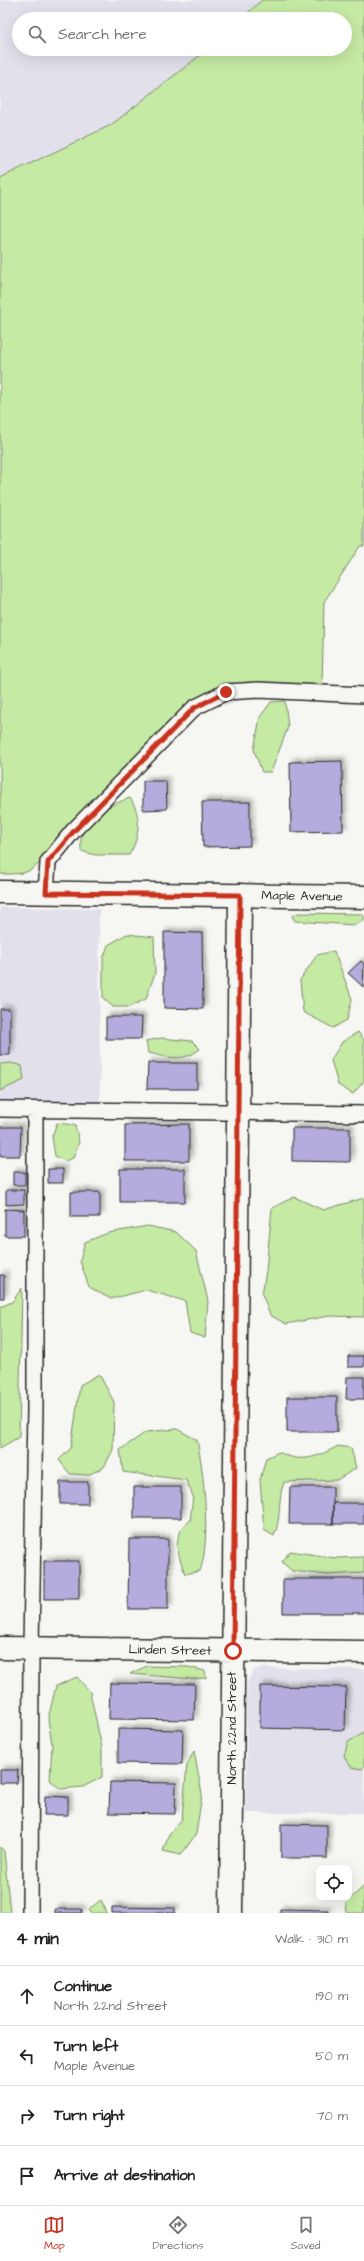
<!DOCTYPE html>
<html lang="en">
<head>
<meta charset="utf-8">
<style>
  :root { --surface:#fff; --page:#f2f2f2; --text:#222; --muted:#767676; --line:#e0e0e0; --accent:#c8321e }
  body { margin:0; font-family:"Architects Daughter",sans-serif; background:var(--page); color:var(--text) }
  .controls { position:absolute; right:12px; bottom:12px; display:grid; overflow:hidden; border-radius:8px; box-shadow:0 4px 16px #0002 }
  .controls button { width:36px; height:36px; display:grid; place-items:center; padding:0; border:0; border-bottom:1px solid var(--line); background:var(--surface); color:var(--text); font:20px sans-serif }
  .stop { position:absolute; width:12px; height:12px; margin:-9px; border:3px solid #c8321e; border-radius:50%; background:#fff }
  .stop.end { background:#c8321e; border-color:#fff; box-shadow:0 1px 4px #0008 }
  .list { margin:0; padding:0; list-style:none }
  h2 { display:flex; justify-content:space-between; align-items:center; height:52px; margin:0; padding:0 16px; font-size:17px }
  h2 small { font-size:13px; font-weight:400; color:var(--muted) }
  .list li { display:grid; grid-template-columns:26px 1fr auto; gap:12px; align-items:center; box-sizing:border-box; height:60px; padding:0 16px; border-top:1px solid var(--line) }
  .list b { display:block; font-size:15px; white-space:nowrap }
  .list p { margin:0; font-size:13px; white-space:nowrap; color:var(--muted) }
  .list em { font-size:13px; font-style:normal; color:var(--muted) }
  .icon { flex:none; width:22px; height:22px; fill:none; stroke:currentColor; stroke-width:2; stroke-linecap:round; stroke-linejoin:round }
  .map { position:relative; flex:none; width:364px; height:1913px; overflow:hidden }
  .search { position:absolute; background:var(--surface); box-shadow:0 4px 16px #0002; left:12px; right:12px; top:12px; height:44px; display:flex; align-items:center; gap:10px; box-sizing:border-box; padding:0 14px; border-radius:22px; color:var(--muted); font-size:15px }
  .sheet { height:292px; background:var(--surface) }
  nav { display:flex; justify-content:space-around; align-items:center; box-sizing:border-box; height:56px; border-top:1px solid var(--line); background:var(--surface); font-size:11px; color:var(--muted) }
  nav a { display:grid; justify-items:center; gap:2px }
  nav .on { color:var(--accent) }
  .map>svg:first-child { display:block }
</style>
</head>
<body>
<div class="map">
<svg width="364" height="1913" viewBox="0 0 364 1913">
  <defs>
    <filter id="shadow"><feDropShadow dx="3.5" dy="-3.5" stdDeviation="2" flood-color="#0004"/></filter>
  </defs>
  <rect width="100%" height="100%" fill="#f6f6f2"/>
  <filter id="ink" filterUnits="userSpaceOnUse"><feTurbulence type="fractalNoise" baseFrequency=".025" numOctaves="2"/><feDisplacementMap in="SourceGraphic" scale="8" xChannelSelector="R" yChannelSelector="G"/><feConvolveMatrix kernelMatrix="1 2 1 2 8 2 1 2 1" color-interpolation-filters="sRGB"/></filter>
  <g filter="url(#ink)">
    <path fill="#e2e0eb" d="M0 0H262L241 19H19V49H208L111 125 0 178Z
      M0 907 99 909 100 1105 0 1104Z
      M260 1668 364 1669V1813H246L247 1683 253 1671Z"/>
    <path fill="#c5eaa4" stroke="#788a68" d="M262 0H364V546H360L324 602 322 688 205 697 48 854C30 874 27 874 0 874V178L111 125 208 49H345V19H241Z
      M285 701 288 727 271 772H262L254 750 260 717 271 702Z
      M130 798C142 815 140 838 129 855H95L81 851C81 846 80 837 83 833 92 814 111 804 130 798Z
      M299 913 361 914 364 916V921L353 925 295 921 292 916Z
      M127 934 154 937 155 973 146 999 129 1007H113L103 998V959L108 945Z
      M334 951 352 999 347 1020 333 1028 303 1012 300 980 317 955Z
      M358 1032 364 1040V1081L353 1094 338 1085 331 1060 342 1042Z
      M161 1038 192 1041 200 1049C182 1063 169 1057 148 1053L146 1041Z
      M11 1063 22 1066 24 1080 0 1091V1064Z
      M57 1123 75 1125 79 1142 73 1158 65 1161 55 1156 52 1136Z
      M294 1197 323 1210 364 1198V1317L329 1316 286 1324 270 1315 262 1294 266 1271 272 1208Z
      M148 1226 176 1232 196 1251 208 1301 205 1338 190 1333 185 1301 146 1290 111 1299 89 1287 80 1261 85 1242 108 1233Z
      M22 1288 19 1437 0 1448V1307L12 1302Z
      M99 1374 114 1402 113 1450 104 1467 88 1475 70 1474 59 1460 71 1448 80 1385Z
      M177 1429 197 1440C204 1473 211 1541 200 1571L185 1574C178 1553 170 1536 190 1521L193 1496 186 1480 123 1472 120 1450 146 1432Z
      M338 1446 351 1448 356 1468 337 1480 284 1482C277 1501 282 1517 274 1536L264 1530 260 1480 266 1458 279 1452C300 1464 318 1457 338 1446Z
      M290 1551 336 1558 364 1557V1573L327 1575 292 1571 282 1562Z
      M147 1666 188 1667 205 1671 206 1678 193 1679 130 1674Z
      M77 1677 90 1692 102 1748V1777L83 1787 60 1789 50 1780 52 1744 48 1719 56 1686Z
      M364 1733V1766L362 1769 351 1767 344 1756 348 1742Z
      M194 1751 202 1794 196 1834 181 1855 163 1851 169 1834 182 1819 187 1765Z
      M0 1847 4 1851 10 1913H0Z
      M364 1886V1913H347L346 1903Z
      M101 1900 107 1913H90L89 1909Z"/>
    <path fill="#b5abdc" stroke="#2b2b2b" filter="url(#shadow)" d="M342 761 343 831 291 832 290 762Z
      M143 781H166L167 809 143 810Z
      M202 802H250V846L203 847Z
      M164 932 202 933 203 1009 164 1008Z
      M361 961 364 964 363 987 348 973Z
      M0 1009H10V1055H0Z
      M106 1017H142L141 1039H106Z
      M148 1063H197V1089H147Z
      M189 1124V1161H125V1125Z
      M0 1127H21L20 1156H0Z
      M292 1128H350V1162L292 1161Z
      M48 1169H63V1183H48Z
      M120 1169H185V1202H120Z
      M13 1172H25V1185H13Z
      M6 1190H24V1204L6 1205Z
      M71 1192H100V1217H71Z
      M5 1209 24 1210V1236H5Z
      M0 1275H4V1298H0Z
      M348 1356H364V1367H348Z
      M347 1377H364V1399H346Z
      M287 1397H337V1432H287Z
      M60 1482H88V1504H60Z
      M134 1487H181V1518H134Z
      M290 1487H333V1524H289Z
      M333 1503H364V1524H333Z
      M129 1539H168V1609H128Z
      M44 1561H79V1599H44Z
      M283 1579H364V1613H283Z
      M110 1683 195 1684 194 1720 109 1719Z
      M260 1686 346 1687 345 1730 260 1728Z
      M118 1729 183 1730 182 1764 118 1763Z
      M0 1770H18L17 1783H0Z
      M110 1782 176 1783 175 1814 109 1813Z
      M45 1796 68 1797V1815H44Z
      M281 1824 327 1825V1858H281Z
      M112 1907 175 1908V1913H112Z
      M55 1909H82V1913H55Z
      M280 1909 328 1910V1913H280Z"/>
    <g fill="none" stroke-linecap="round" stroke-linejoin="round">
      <defs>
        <path id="lane" d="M46 893 48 862 73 831 194 708 226 692 258 690 364 695
          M0 1109 364 1114
          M30 1913 31 1648 35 1408V1110"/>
        <path id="street" d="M0 1648 364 1652
          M231 1913 240 895"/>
        <path id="secondary" d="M0 892 364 897"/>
      </defs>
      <use href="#lane" stroke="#2b2b2b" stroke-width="18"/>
      <use href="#street" stroke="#2b2b2b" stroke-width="25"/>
      <use href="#secondary" stroke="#2b2b2b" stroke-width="25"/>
      <use href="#lane" stroke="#f6f6f2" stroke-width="15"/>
      <use href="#street" stroke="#f6f6f2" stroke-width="22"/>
      <use href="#secondary" stroke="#f6f6f2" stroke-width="22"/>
    </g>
  </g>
  <g fill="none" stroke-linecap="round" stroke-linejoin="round" filter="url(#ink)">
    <path stroke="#c8321e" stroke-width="5" d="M226 692 194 708 73 832 48 862 46 893 240 895 233 1651"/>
  </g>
  <g text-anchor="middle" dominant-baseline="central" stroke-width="3" stroke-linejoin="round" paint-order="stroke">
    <g font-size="13" fill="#2b2b2b" stroke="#f6f6f2">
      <text transform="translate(302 896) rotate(1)">Maple Avenue</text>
      <text transform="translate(170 1650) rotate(1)">Linden Street</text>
      <text transform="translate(232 1728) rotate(-90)">North 22nd Street</text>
    </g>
  </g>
</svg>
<div class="controls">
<button><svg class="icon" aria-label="locate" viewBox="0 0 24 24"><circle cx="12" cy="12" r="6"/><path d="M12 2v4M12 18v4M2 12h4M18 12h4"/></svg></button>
</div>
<div class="stop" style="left:233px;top:1651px"></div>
<div class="stop end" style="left:226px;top:692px"></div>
<div class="search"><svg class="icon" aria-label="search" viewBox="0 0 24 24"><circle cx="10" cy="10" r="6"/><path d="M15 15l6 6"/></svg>Search here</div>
</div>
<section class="sheet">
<h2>4 min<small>Walk · 310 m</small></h2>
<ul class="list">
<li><svg class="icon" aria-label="ahead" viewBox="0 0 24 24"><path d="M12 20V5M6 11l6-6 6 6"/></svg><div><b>Continue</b><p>North 22nd Street</p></div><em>190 m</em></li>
<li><svg class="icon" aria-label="left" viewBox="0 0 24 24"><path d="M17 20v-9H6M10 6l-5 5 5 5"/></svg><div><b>Turn left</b><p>Maple Avenue</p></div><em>50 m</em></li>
<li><svg class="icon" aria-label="right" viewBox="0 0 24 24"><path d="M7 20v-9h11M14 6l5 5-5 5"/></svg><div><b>Turn right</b></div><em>70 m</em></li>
<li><svg class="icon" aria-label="arrive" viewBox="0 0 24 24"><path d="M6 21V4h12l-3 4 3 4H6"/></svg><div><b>Arrive at destination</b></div></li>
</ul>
</section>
<nav>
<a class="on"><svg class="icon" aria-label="map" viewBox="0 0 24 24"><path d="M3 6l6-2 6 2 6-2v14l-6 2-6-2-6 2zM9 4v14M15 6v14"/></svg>Map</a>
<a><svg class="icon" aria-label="directions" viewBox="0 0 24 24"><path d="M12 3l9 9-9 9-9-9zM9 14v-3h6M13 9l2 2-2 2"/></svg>Directions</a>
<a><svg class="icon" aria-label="saved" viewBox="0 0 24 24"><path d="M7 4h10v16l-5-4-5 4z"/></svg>Saved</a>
</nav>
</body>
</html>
